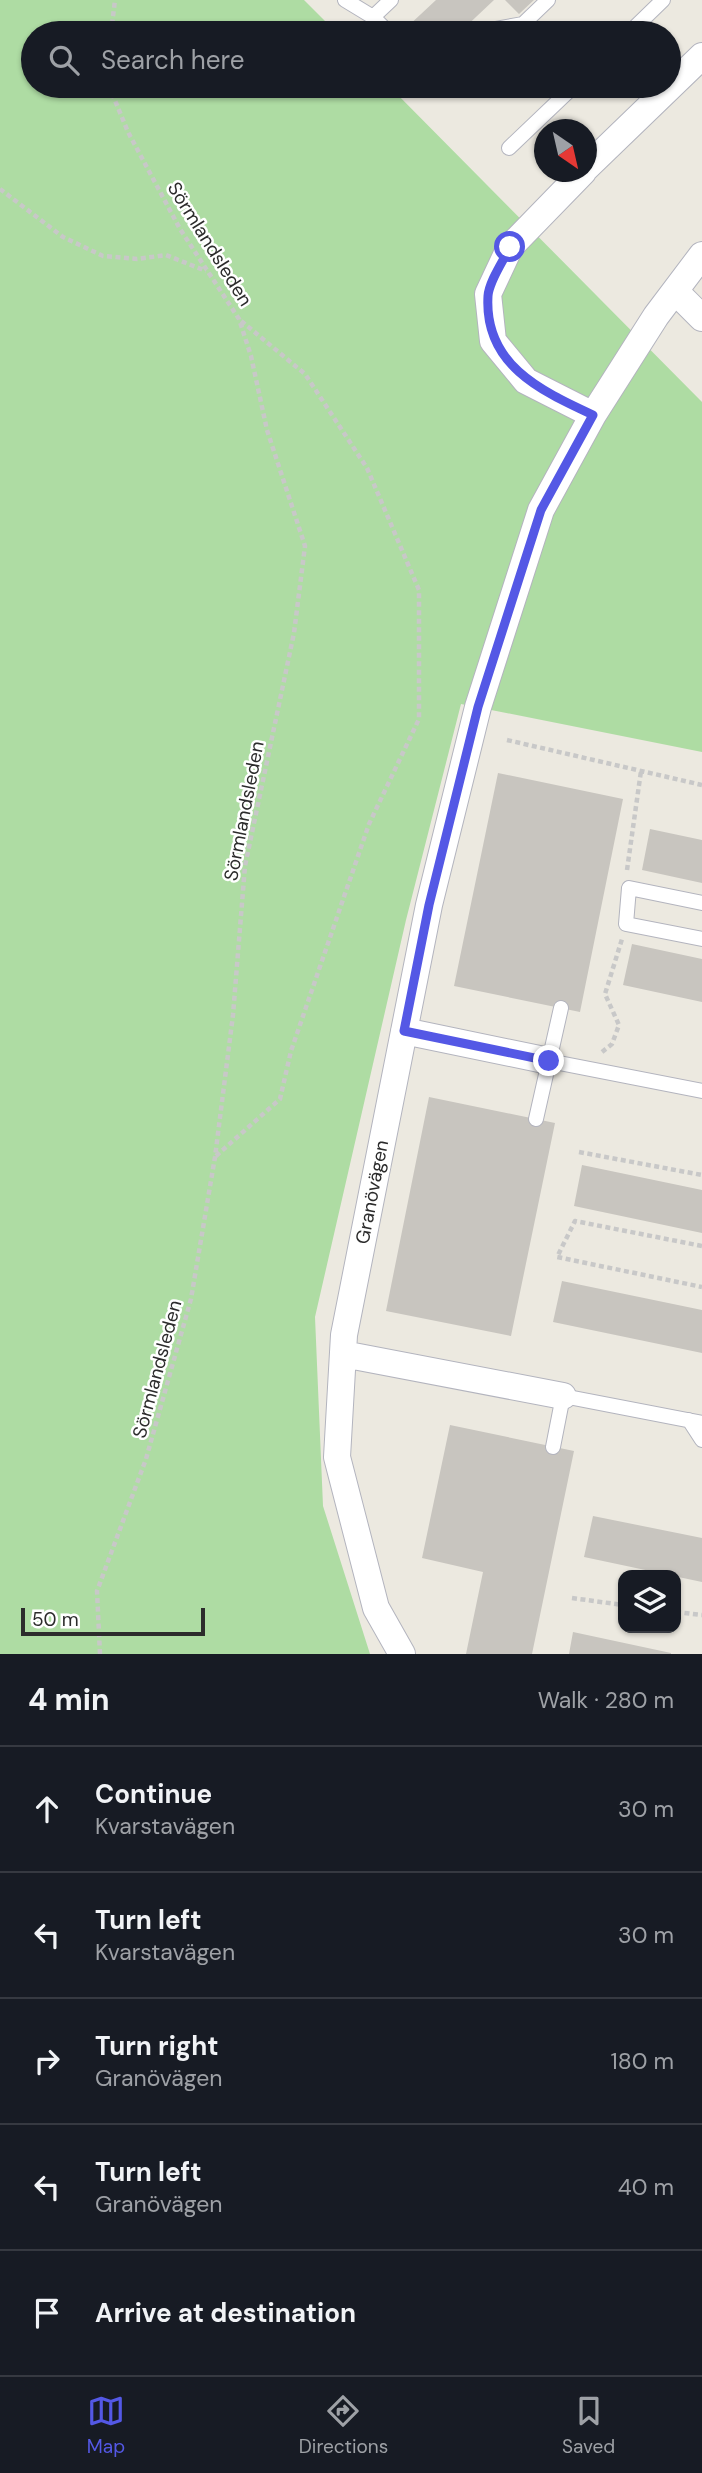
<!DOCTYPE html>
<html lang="en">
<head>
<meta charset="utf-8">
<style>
  :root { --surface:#171b24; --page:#20242c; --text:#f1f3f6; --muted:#9ea1a6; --line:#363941; --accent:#5458e5 }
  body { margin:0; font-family:"DM Sans",sans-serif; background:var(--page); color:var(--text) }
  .controls { position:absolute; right:21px; bottom:21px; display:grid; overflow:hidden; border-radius:14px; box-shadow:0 2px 5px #0004 }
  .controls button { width:63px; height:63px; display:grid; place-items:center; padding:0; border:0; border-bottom:2px solid var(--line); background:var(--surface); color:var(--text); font:35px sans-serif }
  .compass { position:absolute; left:534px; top:119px; width:63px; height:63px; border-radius:50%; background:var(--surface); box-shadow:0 2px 5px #0004; rotate:146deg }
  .scale { position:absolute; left:21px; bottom:18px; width:184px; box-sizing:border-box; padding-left:7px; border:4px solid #2c2c2c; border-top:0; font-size:19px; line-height:24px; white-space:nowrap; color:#2c2c2c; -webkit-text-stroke:5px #fff; paint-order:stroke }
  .stop { position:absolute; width:21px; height:21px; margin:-16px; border:5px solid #5458e5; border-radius:50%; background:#fff }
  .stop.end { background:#5458e5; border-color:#fff; box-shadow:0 2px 7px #0008 }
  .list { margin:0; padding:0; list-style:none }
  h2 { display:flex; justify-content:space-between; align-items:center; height:91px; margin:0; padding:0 28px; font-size:30px }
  h2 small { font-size:23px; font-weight:400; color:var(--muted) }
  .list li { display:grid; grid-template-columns:46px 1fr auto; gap:21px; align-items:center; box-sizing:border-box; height:126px; padding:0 28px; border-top:2px solid var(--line) }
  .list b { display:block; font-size:26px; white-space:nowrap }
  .list p { margin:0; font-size:23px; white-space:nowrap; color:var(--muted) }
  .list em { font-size:23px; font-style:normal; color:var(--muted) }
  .icon { flex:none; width:38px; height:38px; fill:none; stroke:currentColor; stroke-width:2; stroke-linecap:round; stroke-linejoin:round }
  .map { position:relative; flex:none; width:702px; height:1654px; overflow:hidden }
  .search { position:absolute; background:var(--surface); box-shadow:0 2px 5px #0004; left:21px; right:21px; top:21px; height:77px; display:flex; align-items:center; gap:18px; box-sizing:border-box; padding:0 24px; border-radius:38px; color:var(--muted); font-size:26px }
  .sheet { height:721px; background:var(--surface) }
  nav { display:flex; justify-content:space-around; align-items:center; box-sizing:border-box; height:98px; border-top:2px solid var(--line); background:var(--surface); font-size:19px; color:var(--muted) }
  nav a { display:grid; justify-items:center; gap:4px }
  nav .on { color:var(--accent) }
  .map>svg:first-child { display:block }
</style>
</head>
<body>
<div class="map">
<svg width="702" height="1654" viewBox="0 0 702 1654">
  <rect width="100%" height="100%" fill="#ece9e0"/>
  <path fill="#aedca3" d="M0 0H304L337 33H33V86H389L702 402V752L461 704 406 920 315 1317 323 1506 370 1654H0Z"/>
  <path fill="#c8c5bf" d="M436 0H494L459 33H410L406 28Z
    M505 0H534L519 14Z
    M498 773 623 799 580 1012 454 986Z
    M650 829 702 840V883L642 870Z
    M632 944 702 959V1002L623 985Z
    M429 1097 555 1123 511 1336 386 1311Z
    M582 1165 702 1190V1233L574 1206Z
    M562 1281 702 1310V1353L553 1322Z
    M450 1425 574 1451 532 1654H466L483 1572 422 1558Z
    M593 1516 702 1538V1582L584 1557Z
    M573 1632 671 1653V1654H569Z"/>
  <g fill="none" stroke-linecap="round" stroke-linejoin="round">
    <defs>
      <path id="lane" d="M345 0 373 17 389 33
        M373 17 391 0
        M473 33 523 24 548 0
        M629 33 663 0
        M509 148 574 86
        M702 903 629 888 626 924 702 939
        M549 1061 702 1091
        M536 1119 561 1008
        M689 1420 702 1440
        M553 1447 563 1396 702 1423"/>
      <path id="street" d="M586 168 702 56
        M583 172 510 247 488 294 493 341 526 381 593 415
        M675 291 702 318
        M404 1031 549 1061
        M343 1354 563 1396
        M402 1654 376 1608 337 1457 344 1335 429 905 478 707 541 510 593 415 656 316 702 255"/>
    </defs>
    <use href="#lane" stroke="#b3b4be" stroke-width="16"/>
    <use href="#street" stroke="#b3b4be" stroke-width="28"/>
    <path stroke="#c8c8c8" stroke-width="4.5" stroke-dasharray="5 3.5" stroke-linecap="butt" d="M111 33 115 0
      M0 189 63 237 103 256 137 259 166 255 206 271
      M507 740 702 785
      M627 870 641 771
      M602 1052 612 1044 619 1025 605 994 622 939
      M579 1152 702 1175
      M216 1156 280 1099 291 1051 369 824 419 719V590L367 468 305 374 240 320
      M702 1246 575 1221 557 1257 702 1287
      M572 1598 623 1605
      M676 1612 702 1615
      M100 1654 97 1591 146 1459 191 1299 215 1157 233 1015 245 866 294 633 305 546 267 430 251 356 239 319 180 229 128 132 109 86"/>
    <use href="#lane" stroke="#fff" stroke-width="14"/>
    <use href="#street" stroke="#fff" stroke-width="26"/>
  </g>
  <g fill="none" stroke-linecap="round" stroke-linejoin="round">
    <path stroke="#5458e5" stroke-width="9" d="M510 247C504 260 489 281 488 296 484 364 539 390 593 415L541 510 478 707 429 905 404 1031 549 1061"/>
  </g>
  <g text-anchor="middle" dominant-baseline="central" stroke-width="5" stroke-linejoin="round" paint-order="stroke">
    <g font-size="19" fill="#2c2c2c" stroke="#fff">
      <text transform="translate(210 244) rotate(58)">Sörmlandsleden</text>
      <text transform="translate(244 811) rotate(-79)">Sörmlandsleden</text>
      <text transform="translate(372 1192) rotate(-79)">Granövägen</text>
      <text transform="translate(157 1369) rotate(-75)">Sörmlandsleden</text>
    </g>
  </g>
</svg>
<div class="controls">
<button><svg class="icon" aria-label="layers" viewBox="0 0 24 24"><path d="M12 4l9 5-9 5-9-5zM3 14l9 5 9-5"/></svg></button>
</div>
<svg class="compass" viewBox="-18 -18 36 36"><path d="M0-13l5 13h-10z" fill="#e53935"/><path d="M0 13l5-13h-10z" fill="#9ea1a6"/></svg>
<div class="scale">50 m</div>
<div class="stop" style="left:510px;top:247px"></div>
<div class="stop end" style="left:549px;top:1061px"></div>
<div class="search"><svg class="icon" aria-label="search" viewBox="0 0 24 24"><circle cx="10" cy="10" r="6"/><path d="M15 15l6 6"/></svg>Search here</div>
</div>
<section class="sheet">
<h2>4 min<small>Walk · 280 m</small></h2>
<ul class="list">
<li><svg class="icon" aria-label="ahead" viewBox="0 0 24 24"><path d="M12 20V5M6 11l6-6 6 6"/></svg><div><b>Continue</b><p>Kvarstavägen</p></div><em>30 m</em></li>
<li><svg class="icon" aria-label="left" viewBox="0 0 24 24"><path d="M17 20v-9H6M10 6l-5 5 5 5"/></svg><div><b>Turn left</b><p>Kvarstavägen</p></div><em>30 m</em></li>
<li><svg class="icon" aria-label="right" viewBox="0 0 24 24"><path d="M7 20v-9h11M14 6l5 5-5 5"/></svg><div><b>Turn right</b><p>Granövägen</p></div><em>180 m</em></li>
<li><svg class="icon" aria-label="left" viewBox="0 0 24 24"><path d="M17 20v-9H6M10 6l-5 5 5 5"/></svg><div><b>Turn left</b><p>Granövägen</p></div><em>40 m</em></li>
<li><svg class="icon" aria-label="arrive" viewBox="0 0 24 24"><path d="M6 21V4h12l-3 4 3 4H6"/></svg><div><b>Arrive at destination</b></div></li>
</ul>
</section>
<nav>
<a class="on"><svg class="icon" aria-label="map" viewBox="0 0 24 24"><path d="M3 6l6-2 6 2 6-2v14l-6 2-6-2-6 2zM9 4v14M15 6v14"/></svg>Map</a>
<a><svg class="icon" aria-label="directions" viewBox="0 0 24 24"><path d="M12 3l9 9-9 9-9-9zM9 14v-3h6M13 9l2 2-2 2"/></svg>Directions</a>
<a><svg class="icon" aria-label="saved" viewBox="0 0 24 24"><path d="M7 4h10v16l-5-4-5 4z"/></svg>Saved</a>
</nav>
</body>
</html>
